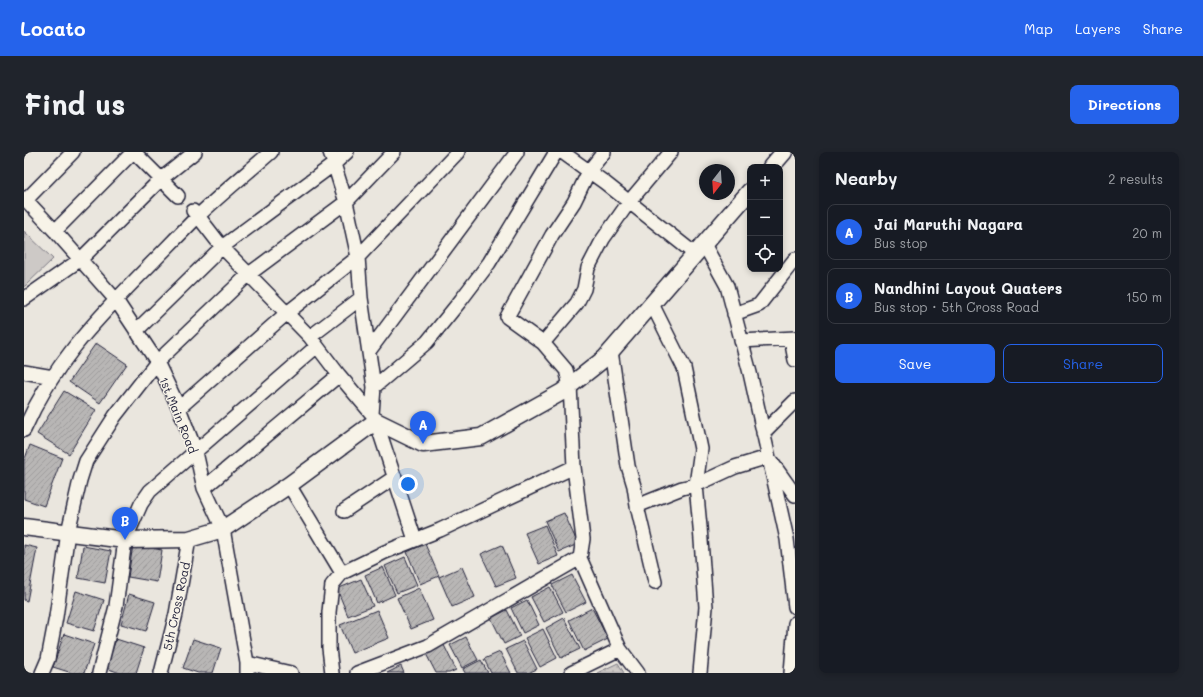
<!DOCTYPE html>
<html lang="en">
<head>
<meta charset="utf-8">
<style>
  :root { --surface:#171b24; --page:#20242c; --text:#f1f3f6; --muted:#9ea1a6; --line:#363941; --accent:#2563eb }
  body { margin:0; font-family:Mali,sans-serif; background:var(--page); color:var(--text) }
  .controls { position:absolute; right:12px; top:12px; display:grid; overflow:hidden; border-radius:8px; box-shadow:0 2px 6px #0003 }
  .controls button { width:36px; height:36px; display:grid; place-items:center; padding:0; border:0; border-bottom:1px solid var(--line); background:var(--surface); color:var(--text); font:20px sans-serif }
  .compass { position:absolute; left:675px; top:12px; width:36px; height:36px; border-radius:50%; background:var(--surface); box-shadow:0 2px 6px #0003; rotate:197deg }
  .you { position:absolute; left:384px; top:332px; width:14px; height:14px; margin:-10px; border:3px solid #fff; border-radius:50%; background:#1a73e8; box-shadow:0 0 0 6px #1a73e833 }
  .badge { display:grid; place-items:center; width:26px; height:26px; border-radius:50%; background:var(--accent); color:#fff; font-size:13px; font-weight:700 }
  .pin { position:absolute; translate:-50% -33px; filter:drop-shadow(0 1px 2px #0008) }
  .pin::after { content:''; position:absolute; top:21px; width:14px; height:12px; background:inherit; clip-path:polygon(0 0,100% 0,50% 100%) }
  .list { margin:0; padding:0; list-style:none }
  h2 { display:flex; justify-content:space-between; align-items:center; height:52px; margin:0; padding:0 16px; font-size:17px }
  h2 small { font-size:13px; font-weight:400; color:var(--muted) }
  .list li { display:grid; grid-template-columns:26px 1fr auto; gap:12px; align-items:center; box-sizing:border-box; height:56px; margin:0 8px 8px; padding:0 8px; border:1px solid var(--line); border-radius:8px }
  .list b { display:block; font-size:15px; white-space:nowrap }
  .list p { margin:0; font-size:13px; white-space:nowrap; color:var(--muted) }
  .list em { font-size:13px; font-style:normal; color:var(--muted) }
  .actions { display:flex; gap:8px; padding:12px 16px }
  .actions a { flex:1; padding:9px 0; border:1px solid var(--accent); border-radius:8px; text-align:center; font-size:14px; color:var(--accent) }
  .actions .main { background:var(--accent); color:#fff }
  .icon { flex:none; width:22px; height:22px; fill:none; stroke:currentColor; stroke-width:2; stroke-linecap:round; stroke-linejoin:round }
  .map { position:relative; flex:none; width:771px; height:521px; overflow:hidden; border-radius:8px }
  header { display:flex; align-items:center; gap:24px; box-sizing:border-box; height:56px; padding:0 20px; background:var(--accent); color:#fff }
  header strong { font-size:19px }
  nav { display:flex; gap:22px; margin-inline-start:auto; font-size:14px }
  .intro { display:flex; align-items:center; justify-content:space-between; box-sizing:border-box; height:96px; padding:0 24px }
  h1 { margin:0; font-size:28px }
  .button { padding:10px 18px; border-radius:8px; background:var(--accent); color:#fff; font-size:14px; font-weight:700 }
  main { display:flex; gap:24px; padding:0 24px }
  aside { flex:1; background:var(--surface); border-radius:8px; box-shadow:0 2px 6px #0003 }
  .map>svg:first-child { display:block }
</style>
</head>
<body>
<header>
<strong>Locato</strong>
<nav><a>Map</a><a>Layers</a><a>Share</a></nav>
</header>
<div class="intro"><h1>Find us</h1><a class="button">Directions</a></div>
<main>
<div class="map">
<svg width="771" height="521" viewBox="0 0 771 521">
  <defs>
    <pattern id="park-dots" width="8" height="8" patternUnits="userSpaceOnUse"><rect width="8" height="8" fill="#cdc9c6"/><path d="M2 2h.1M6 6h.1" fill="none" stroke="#b0acab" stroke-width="1.8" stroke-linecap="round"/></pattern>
    <pattern id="building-hatch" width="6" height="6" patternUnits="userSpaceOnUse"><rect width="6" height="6" fill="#b8b6b5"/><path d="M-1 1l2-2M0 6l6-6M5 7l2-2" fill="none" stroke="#9e9c9d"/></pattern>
  </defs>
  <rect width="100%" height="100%" fill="#eae6de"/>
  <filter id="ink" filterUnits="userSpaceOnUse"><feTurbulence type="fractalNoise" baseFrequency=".025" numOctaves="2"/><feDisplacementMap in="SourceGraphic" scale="8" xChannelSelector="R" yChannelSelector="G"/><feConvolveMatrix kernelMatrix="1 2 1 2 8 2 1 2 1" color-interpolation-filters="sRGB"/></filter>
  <g filter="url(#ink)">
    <path fill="#cdc9c6" stroke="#787680" d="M0 79 29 107 0 135Z"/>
    <path fill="url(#park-dots)" stroke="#787680" d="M594 511 600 521H573Z"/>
    <path fill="url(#building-hatch)" stroke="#22223b" d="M72 191 103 212 76 251 45 230Z
      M40 239 72 258 45 302 13 282Z
      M6 293 38 306 20 354 0 347V309Z
      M540 361 554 392 535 400 521 369Z
      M521 373 534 404 515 412 501 381Z
      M401 392 415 424 396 432 383 400Z
      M0 393 13 396 3 449 0 448Z
      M109 393 138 398 133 430 104 425Z
      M478 393 492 426 472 434 457 402Z
      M59 394 87 399 81 431 54 426Z
      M381 405 393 433 373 441 361 414Z
      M359 415 371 443 353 451 341 423Z
      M438 415 451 445 428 455 415 425Z
      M548 423 562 450 542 460 528 433Z
      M337 427 349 454 324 464 313 437Z
      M526 435 539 460 520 470 507 445Z
      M395 436 409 468 387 477 373 446Z
      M52 439 80 448 70 479 42 471Z
      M105 442 131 450 122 479 97 472Z
      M503 448 515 473 499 481 487 456Z
      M568 456 584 487 560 499 545 468Z
      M353 458 365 486 328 501 316 473Z
      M483 458 496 484 480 492 467 466Z
      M540 466 556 497 537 506 522 476Z
      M519 477 533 506 516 515 501 486Z
      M40 482 70 492 60 521H48L29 515Z
      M442 485 454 508 438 516 426 493Z
      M92 487 120 496 112 521H96L82 516Z
      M169 487 197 496 189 521H174L159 516Z
      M418 489 432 518 425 521H412L400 498Z
      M499 489 513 517 504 521H494L482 497Z
      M476 500 487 521H467L460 507Z
      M457 508 464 521H441L439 517Z
      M377 514 380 521H363Z"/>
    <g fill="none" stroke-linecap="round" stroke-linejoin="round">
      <defs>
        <path id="minor" d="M110 0 154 44
          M306 0 310 12 322 50 334 105 337 146 350 235 348 262 352 269 391 388
          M538 0 580 30 671 102
          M580 0 565 19 550 50 528 83 483 165 519 191 542 218 546 233 550 315 559 387 556 406 596 497 614 521
          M0 46 31 79 92 148 133 210 155 256 172 300 180 336 199 377 223 511V521
          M2 48 49 0
          M169 59 174 64 198 95 286 185 315 223 348 262
          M31 79 109 0
          M680 92 703 134 726 221 763 387 771 455
          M0 147 57 107 137 27 171 0
          M628 152 660 216 677 297 672 333 676 375 682 455 676 521
          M710 162 735 153 771 107
          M112 179 198 95 310 12 323 0
          M286 185 337 146
          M767 187 771 208
          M717 189 771 186
          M519 191 553 151 560 137 564 116 579 87 605 50 647 0
          M345 199 493 0
          M587 199 604 314 610 334 613 354 658 336 672 333 711 315 744 305 771 343
          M0 220 29 225
          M350 235 403 190 437 148 465 111 532 0
          M155 256 263 161 334 105 434 0
          M0 278C28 214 68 172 116 123 135 104 154 84 174 64 197 42 223 21 247 0
          M739 281 771 249
          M265 333 318 421
          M180 336 315 223
          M613 354 631 430
          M320 359 371 325
          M223 511 267 521
          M18 521 24 507 32 465 44 380 56 328 62 309 91 264 133 210 225 122 322 50 370 0
          M75 521 92 454 101 388 117 352 126 339 293 194
          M137 521 152 462 165 387
          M308 521 305 496V460L308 433 318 421 361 400 416 378 550 315
          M333 521 404 494 556 406
          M547 521 596 497
          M767 521 771 471"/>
        <path id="tertiary" d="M747 15 760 0
          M0 375 101 388 165 387 199 377 265 333 352 269 399 292 457 285 538 240 581 206 726 39"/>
      </defs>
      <use href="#minor" stroke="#22223b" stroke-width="16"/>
      <use href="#tertiary" stroke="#22223b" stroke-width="19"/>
      <use href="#minor" stroke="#f7f3e8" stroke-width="13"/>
      <use href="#tertiary" stroke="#f7f3e8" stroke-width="16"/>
    </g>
  </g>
  <g text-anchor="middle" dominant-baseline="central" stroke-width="3" stroke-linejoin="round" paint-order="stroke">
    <g font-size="12" fill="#22223b" stroke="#f7f3e8">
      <text transform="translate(155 263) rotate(68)">1st Main Road</text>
      <text transform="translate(152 454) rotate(-78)">5th Cross Road</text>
    </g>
  </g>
</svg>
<div class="controls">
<button>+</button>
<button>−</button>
<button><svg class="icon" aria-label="locate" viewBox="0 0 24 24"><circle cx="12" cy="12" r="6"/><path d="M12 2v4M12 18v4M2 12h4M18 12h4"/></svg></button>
</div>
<svg class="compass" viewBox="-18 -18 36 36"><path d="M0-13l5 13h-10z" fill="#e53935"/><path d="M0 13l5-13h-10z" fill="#9ea1a6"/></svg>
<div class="you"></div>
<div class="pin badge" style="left:399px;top:292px">A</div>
<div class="pin badge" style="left:101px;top:388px">B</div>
</div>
<aside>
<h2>Nearby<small>2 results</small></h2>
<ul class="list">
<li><span class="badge">A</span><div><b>Jai Maruthi Nagara</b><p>Bus stop</p></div><em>20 m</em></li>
<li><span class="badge">B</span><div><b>Nandhini Layout Quaters</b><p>Bus stop · 5th Cross Road</p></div><em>150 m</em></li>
</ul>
<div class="actions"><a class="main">Save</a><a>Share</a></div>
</aside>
</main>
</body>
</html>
